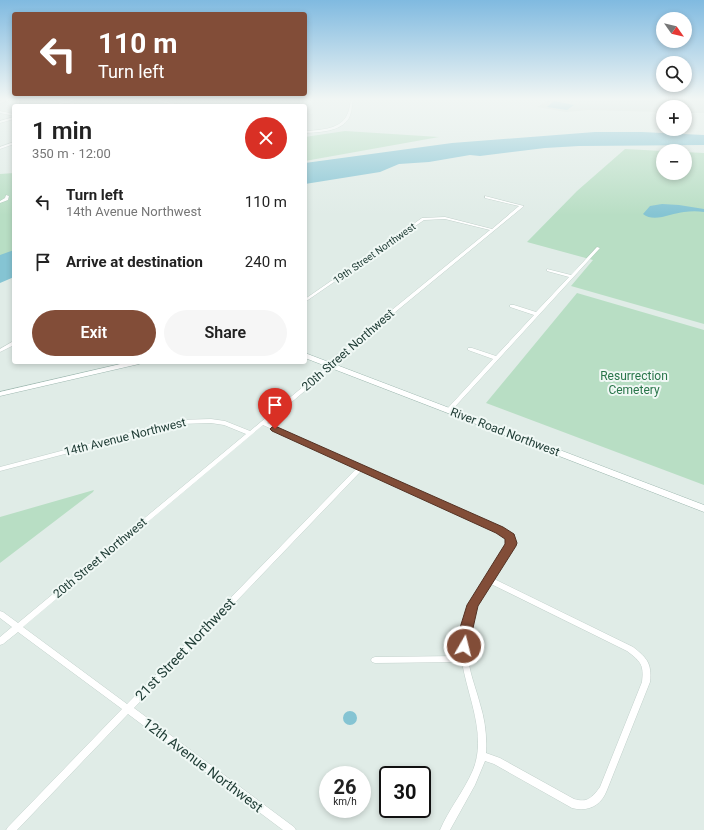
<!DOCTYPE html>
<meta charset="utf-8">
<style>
body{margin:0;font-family:Roboto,sans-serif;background:#f6f6f6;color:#222;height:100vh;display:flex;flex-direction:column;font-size:15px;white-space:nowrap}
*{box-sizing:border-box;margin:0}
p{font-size:13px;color:#767676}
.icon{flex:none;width:22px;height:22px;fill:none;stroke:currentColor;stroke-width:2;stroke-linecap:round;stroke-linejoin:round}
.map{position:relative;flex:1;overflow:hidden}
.panel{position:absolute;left:12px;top:104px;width:295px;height:260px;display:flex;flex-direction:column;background:#fff;border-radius:4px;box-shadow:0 2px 6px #0003}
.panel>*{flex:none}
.guide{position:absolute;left:12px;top:12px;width:295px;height:84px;border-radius:4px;box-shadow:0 2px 6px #0003;background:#824d38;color:#fff;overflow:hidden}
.needle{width:26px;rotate:124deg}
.buttons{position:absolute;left:656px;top:12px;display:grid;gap:8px}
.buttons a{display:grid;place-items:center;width:36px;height:36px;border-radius:50%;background:#fff;box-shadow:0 2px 6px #0003;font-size:20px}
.speed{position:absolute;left:319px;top:766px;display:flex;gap:8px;font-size:20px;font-weight:700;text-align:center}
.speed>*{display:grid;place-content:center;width:52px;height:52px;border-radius:50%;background:#fff;box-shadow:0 2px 6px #0003;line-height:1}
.speed small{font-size:10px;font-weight:400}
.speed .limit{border:2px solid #111;border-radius:6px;background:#fff;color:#111}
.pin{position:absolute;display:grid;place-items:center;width:34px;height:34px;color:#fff;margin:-41px -17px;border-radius:50% 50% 50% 0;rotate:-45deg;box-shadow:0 0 4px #0007}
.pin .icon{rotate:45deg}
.me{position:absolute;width:44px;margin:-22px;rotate:8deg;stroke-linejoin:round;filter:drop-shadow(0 0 3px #0008)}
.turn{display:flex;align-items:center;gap:14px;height:84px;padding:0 20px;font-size:18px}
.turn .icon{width:52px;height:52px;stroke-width:2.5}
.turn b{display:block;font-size:28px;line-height:34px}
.round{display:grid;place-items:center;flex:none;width:42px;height:42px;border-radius:21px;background:#f6f6f6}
.overview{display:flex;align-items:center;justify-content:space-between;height:68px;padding:0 20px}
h1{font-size:24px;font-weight:600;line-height:30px}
.primary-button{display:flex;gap:8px;margin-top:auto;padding:8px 20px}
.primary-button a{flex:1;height:46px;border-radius:24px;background:#824d38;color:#fff;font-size:16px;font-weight:600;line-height:46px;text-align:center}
.primary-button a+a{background:#f6f6f6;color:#222}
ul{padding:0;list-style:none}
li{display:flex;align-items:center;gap:12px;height:60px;padding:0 20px}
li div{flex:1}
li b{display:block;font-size:15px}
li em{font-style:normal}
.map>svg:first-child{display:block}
.built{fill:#cedbd6}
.green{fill:#b8dec4}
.water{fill:#85c4d3}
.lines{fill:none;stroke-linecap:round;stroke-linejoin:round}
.street-casing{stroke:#a3b4ae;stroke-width:0.5}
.secondary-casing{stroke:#9eb8b0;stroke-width:1}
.street{fill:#fff;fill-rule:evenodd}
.secondary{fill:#fff;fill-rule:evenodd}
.route{fill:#824d38;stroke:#543224}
.labels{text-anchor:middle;stroke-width:4;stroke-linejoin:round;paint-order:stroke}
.far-street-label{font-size:10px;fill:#203d36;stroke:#f0f8f5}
.street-label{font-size:12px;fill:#203d36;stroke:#f0f8f5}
.park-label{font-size:12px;fill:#29754a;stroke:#f0f8f5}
.near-street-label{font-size:14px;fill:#203d36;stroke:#f0f8f5}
</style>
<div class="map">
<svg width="704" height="830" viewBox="0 0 704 830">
<rect width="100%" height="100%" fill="#e0ece7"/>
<path class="built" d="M550 99H704V113H685V107H663V112L588 110 566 112 537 107Z"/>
<path class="green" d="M345 131 439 137 305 161V137Z
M625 149 663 151V173H685V152L704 153V324L571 286 593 260 527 242 577 191Z
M14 173V251L0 256V174Z
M577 293 704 330V485L486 403Z
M94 490 93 492 0 563V517Z"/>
<path class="water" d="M554 101 574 105 567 110 547 107Z
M595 132H642L704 135V145L579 146 545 148 480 156 470 155 429 162 399 164 380 172 305 184V163L452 143Z
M662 204 679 205 704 209V212C698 211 691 211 684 212 672 213 654 223 643 214L650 206Z
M14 250V277L0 283V255Z
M343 718a7 7 0 1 1 14 0a7 7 0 1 1-14 0Z"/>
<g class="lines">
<defs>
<path id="street" d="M11 99H14L0 103V101Z
M52 99 66 101 78 99 69 102 82 106C77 106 71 103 65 103 61 104 57 106 52 106L63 102Z
M151 99H155L185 106H180L152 100Z
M351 99H353C352 105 352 112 349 118 341 132 319 132 305 133V131C318 130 338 130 346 117 349 112 350 105 351 99Z
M0 111 14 114V116L0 113Z
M14 117V119L0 123V121Z
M14 142V144L0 149V147Z
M6 195 9 196 8 200 0 203V201L5 198Z
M485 196 524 206 337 360 327 372 267 423 502 528 512 535 514 543 512 548 492 578 633 647C647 658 652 663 650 682L607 790C601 806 588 812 572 808L494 764 485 761 475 785 450 830H440C449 809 464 791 473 770 487 735 468 698 462 662L375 663 372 662 371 660 372 658 375 657 460 656C460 650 460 645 461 640 463 604 488 573 507 545L508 543 507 538 498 532 362 470 134 708 294 827 296 830H283L128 714 17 830H6L8 827 122 709 18 632 3 644 0 645V637L12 627 0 618V611L3 612 18 623 246 434 224 425 211 423 179 424 0 471V467L179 420 211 419 225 421 250 431 323 370 333 358 490 230 445 219 424 220 305 302V299L422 218 445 217 492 229 519 206 485 198ZM263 425 357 468 127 704 23 627ZM489 583 627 651C641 662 644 664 642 682L600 787C592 798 587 803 574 799L500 758 486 753C487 736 485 720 480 704 476 688 469 672 468 656 466 629 476 606 489 583Z
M597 247 600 248 451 411H447L446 410 447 409 493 359 468 350V348H472L496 356 534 315 510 307V305H514L536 312 569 277 547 271V269L571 275Z
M12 342H14V345L0 352V349Z"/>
<path id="secondary" d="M305 353 704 505V512L305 358Z
M129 362H143L139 364 0 396V392Z"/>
</defs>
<use href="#street" class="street-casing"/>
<use href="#secondary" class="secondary-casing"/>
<use href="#street" class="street"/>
<use href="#secondary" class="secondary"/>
</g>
<linearGradient id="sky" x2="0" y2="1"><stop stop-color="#80bae0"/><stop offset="0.46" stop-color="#f1f6f4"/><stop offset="1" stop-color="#f1f6f4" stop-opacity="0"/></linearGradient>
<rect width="704" height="215" fill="url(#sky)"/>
<path class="route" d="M275 426 503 527 514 534 517 543 516 546 478 606 468 650 464 651 459 650 457 646 459 631 467 605 505 544V539L496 533 272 431 270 429 272 427Z"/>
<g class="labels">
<g class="far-street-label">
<text transform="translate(374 253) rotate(-35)" y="4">19th Street Northwest</text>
</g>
<g class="street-label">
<text transform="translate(348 350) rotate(-41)" y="4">20th Street Northwest</text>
<text transform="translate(505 432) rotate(21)" y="4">River Road Northwest</text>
<text transform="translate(125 437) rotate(-14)" y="4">14th Avenue Northwest</text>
<text transform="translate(100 558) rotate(-40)" y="4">20th Street Northwest</text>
</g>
<g class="park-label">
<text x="634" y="380">Resurrection<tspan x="634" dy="14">Cemetery</tspan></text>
</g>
<g class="near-street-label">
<text transform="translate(185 649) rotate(-46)" y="5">21st Street Northwest</text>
<text transform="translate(203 765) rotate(37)" y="5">12th Avenue Northwest</text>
</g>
</g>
</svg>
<div class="buttons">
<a><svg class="needle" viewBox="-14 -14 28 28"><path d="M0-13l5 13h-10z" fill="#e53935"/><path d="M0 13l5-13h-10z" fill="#767676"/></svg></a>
<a><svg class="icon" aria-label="search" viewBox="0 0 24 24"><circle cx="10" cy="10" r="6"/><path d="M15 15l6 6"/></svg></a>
<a>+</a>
<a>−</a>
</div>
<div class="speed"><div>26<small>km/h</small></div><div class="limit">30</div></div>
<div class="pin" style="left:275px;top:429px;background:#d93025"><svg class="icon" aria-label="arrive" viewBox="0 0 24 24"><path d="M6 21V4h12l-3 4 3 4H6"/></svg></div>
<svg class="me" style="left:464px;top:646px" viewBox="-20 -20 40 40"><circle r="17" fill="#824d38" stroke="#fff" stroke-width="3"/><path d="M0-11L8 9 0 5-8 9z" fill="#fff"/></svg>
<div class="guide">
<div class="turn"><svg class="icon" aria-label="left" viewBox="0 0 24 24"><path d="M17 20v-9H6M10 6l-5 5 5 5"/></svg><div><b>110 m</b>Turn left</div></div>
</div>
<section class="panel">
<div class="overview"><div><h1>1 min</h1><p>350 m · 12:00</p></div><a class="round" style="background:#d93025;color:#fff"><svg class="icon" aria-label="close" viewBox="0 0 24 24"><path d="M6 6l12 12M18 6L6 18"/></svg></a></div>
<ul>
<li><svg class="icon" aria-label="left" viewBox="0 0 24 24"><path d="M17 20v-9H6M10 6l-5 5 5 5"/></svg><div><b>Turn left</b><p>14th Avenue Northwest</p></div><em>110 m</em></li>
<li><svg class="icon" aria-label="arrive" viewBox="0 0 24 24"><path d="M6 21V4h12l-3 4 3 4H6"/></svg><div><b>Arrive at destination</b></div><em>240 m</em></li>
</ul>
<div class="primary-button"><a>Exit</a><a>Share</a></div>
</section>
</div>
